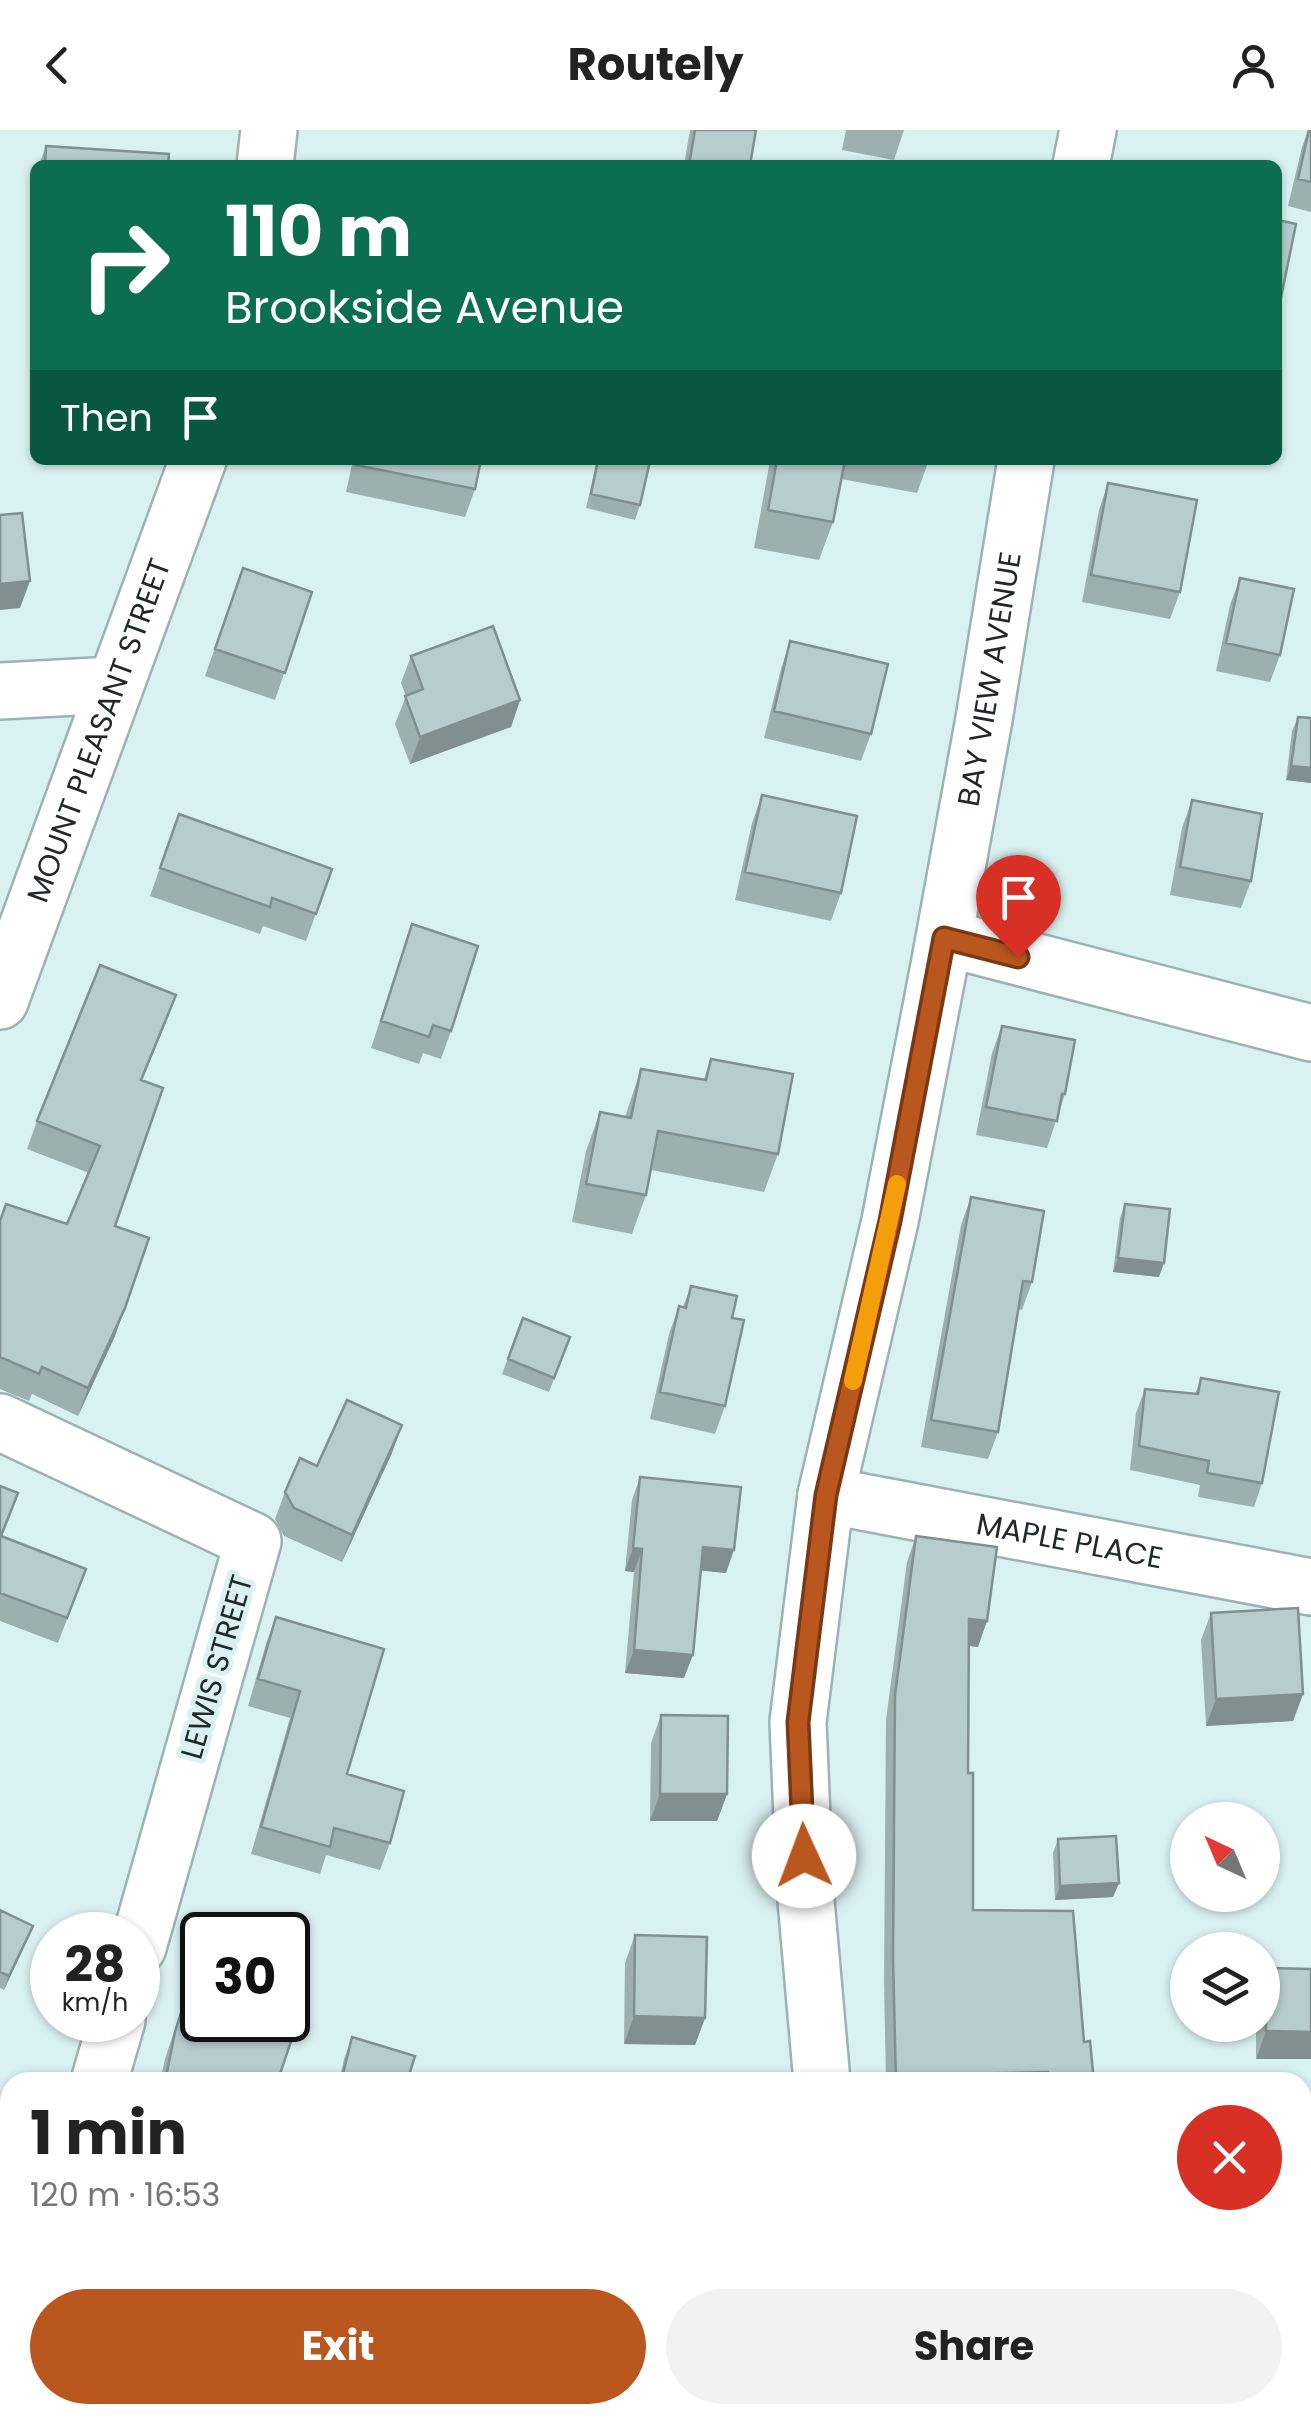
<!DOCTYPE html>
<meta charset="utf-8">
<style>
body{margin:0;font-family:Poppins,sans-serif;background:#f2f2f2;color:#222;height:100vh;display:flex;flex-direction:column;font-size:38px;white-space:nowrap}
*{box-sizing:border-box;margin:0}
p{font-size:32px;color:#767676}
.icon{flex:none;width:55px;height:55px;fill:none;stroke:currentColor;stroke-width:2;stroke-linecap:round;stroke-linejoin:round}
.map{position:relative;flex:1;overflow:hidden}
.drawer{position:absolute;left:0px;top:1942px;width:1312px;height:352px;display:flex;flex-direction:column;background:#fff;border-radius:30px 30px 0 0;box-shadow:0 2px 8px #0004}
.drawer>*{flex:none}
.banner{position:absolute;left:30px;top:30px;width:1252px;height:305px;border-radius:15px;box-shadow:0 2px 8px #0004;background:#0b6e4f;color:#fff;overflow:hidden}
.needle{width:65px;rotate:316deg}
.controls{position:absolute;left:1170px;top:1672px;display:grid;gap:20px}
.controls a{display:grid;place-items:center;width:110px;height:110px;border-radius:50%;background:#fff;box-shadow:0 2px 8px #0004;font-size:50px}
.speed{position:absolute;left:30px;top:1782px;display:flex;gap:20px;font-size:50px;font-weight:700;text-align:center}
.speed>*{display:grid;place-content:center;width:130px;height:130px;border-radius:50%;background:#fff;box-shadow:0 2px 8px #0004;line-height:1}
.speed small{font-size:25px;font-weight:400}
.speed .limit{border:5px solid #111;border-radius:15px;background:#fff;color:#111}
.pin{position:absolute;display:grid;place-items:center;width:85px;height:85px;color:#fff;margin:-102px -42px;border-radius:50% 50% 50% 0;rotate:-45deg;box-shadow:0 0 10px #0007}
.pin .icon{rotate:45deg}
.me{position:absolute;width:110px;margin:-55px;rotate:358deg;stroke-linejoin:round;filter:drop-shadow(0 0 8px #0008)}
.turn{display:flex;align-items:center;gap:35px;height:210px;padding:0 30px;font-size:45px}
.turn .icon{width:130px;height:130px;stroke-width:2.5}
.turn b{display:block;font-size:70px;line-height:85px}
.then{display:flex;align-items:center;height:95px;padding:0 30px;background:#0003;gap:20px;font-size:38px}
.round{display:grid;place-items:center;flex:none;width:105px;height:105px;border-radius:52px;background:#f2f2f2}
.headline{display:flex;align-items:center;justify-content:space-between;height:170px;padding:0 30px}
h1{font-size:60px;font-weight:700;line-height:75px}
.button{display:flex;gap:20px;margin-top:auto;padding:20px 30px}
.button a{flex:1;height:115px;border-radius:60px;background:#ba571e;color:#fff;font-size:40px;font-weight:700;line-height:115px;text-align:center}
.button a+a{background:#f2f2f2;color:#222}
header{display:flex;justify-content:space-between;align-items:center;height:130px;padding:0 30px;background:#fff;font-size:45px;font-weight:700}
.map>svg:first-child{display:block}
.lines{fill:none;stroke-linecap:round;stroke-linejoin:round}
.minor-casing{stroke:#9db3b3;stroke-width:60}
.minor{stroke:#fff;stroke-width:55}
.wall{fill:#9db0b0}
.shaded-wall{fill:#809090}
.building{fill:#b7cdcd;stroke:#809090;stroke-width:2.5}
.route-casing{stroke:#793914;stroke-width:25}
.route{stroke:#ba571e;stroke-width:18}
.slow{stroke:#f59e0b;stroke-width:18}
.labels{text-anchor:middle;stroke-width:10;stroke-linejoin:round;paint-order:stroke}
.street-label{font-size:30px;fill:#202828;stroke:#daf1f1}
</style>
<header><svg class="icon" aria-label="back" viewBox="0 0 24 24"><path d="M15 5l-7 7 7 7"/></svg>Routely<svg class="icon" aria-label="person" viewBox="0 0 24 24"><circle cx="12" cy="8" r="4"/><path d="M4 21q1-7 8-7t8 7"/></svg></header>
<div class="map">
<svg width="1311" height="2294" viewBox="0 0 1311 2294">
<rect width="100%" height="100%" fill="#daf1f1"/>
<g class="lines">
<defs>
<g id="minor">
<path d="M265 35 269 0"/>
<path d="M1081 35 1088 0"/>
<path d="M0 561 114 555"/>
<path d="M945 808 1311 903"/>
<path id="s1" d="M0 871 198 330"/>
<path d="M0 1292 253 1411 138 1817"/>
<path id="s2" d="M826 1365 1311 1457"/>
<path d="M99 1952 117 1890"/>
<path id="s3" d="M822 1952 805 1759 798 1592 826 1365 890 1091 939 836 984 589 1026 330"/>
<path d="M0 2222 10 2207"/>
</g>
</defs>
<use href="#minor" class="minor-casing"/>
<use href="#minor" class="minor"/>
</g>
<path class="wall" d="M690 0H756L750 35H684Z
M846 0H904L894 30 842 20Z
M1308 0H1311V82L1288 76 1302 17Z
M46 16 168 35H39Z
M35 58V101H33Z
M353 330H481L475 359 465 387 346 362Z
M597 330H645L640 375 635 390 586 378Z
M761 330H929L917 363 841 349 833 392 819 430 754 418 770 331Z
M1108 353 1180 462 1170 489 1082 472 1099 380Z
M243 438 312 462 275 570 205 546Z
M1240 448 1280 525 1270 552 1216 541 1230 475Z
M790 511 871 604 861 631 764 608 781 539Z
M411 526 520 570 511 597 410 634 395 594 406 566 401 553Z
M1298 587 1311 588V653L1286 650 1292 601Z
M762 665 841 763 831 791 735 770 752 693Z
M1192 670 1251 751 1241 778 1170 765 1182 698Z
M179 684 332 739 306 811 263 796 260 804 150 766Z
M412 794 451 901 441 929 423 923 419 934 371 918Z
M176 865 142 950 115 1096V1206L78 1286 32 1264 29 1271 0 1259V1089L67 1094 89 1043 27 1019 37 991Z
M1002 896 1065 964 1047 1018 976 1005 992 923Z
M711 929 778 1024 764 1062 651 1040 646 1065 632 1104 572 1092 586 1021 600 982 625 987 641 939 704 949Z
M971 1067 1032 1152 1022 1180 1018 1179 998 1302 988 1329 921 1317 961 1095Z
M1125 1074 1159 1147 1113 1142 1120 1088Z
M691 1156 732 1188 725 1276 715 1304 650 1289 669 1204 679 1176 683 1177Z
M523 1188 570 1207 549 1262 502 1244Z
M1201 1248 1262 1353 1254 1377 1198 1367 1200 1355 1130 1340 1136 1283 1145 1259 1195 1264Z
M392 1323 342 1432 284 1406 275 1389 285 1362 317 1336Z
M640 1347 726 1443 701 1440 684 1548 625 1543 634 1442 625 1441 632 1370Z
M0 1356 1 1406 86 1439 58 1513 0 1491Z
M916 1406 978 1517 968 1516V1643L973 1780 1084 1912 1094 1952H886L884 1852 886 1590 907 1432Z
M1211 1483 1303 1564 1293 1591 1206 1596 1201 1510Z
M276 1487 347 1644 390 1713 380 1740 326 1725 320 1744 251 1724 290 1588 248 1576 266 1514Z
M661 1585 727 1664 717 1691H650L651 1613Z
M1058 1709 1119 1753 1113 1767 1055 1770 1053 1723Z
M0 1780 33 1796 4 1860 0 1858Z
M635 1805 705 1888 695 1915 624 1914 625 1833Z
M200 1822 300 1885 277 1952H160L165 1929Z
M1266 1838 1311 1839 1256 1929V1895H1262V1847Z
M352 1907 410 1942 456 1952H339L344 1929Z
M816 2285H914L908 2294H830Z"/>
<path class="shaded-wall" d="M30 451 20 478 0 480V454Z
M520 570 511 597 410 634 420 607Z
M1291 636 1311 638V653L1286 650Z
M176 865 166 892 131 977 141 950Z
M1118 1128 1164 1133 1159 1147 1113 1142Z
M125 1178 115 1206 78 1286 88 1258Z
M402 1295 392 1323 342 1432 352 1405Z
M703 1417 734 1420 726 1443 695 1440Z
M633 1418 642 1419 634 1442 625 1441Z
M969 1489 987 1491 978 1517 959 1514Z
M634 1520 693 1525 684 1548 625 1543Z
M1303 1564 1293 1591 1206 1596 1216 1569Z
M660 1664H727L717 1691H650Z
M1119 1753 1113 1767 1055 1770 1060 1756Z
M33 1796 27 1810 4 1860 9 1846Z
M634 1886 705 1888 695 1915 624 1914Z
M1266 1901 1311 1902V1929H1256Z
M1048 1942 1044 1952H951L954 1944Z
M905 2285H914L908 2294H900Z"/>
<path class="building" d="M695 0H756L750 35H689Z
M1309 0H1311V52L1298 49Z
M46 16 169 24 168 35H45Z
M1278 90 1296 94 1278 182Z
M357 330H481L475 359 356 335Z
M598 330 650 331 640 375 591 364Z
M777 330H845L833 392 768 380Z
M1108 353 1197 370 1180 462 1091 445Z
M22 383 30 451 0 454V385Z
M243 438 312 462 285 543 215 519Z
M1240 448 1294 459 1280 525 1226 513Z
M493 496 520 570 420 607 405 566 423 559 411 526Z
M790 511 888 534 871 604 774 581Z
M1298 587 1311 588V638L1291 636Z
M762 665 857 686 841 763 745 742Z
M1192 670 1262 684 1251 751 1180 737Z
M179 684 332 739 316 784 272 768 270 777 160 738Z
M412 794 478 816 451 901 433 895 429 907 381 891Z
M100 835 176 865 141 950 163 958 115 1096 149 1108 125 1178 88 1258 42 1237 39 1244 0 1227V1091L6 1074 67 1094 100 1016 37 991Z
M1002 896 1075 910 1065 964H1062L1057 991 986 977Z
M711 929 793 944 778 1024 658 1001 646 1065 586 1054 600 982 631 988 641 939 706 950Z
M971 1067 1044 1081 1032 1152 1023 1151 998 1302 931 1290Z
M1125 1074 1170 1079 1164 1133 1118 1128Z
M691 1156 737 1166 732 1188 744 1190 725 1276 660 1262 679 1176 686 1178Z
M523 1188 570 1207 554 1248 508 1229Z
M1201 1248 1279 1262 1262 1353 1207 1343 1209 1331 1139 1316 1145 1259 1198 1264Z
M347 1270 402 1295 352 1405 294 1378 285 1362 300 1328 317 1336Z
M640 1347 741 1357 734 1420 703 1417 693 1525 634 1520 642 1419 633 1418Z
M0 1356 18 1363 1 1406 86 1439 67 1488 0 1463Z
M916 1406 997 1417 987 1491 969 1489 968 1643H973V1780L1073 1781 1084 1912 1090 1911 1094 1952H1049L1048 1942 954 1944V1952H896L893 1827 895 1565Z
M1298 1478 1303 1564 1216 1569 1211 1483Z
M276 1487 384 1519 347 1644 404 1661 390 1713 334 1698 330 1717 261 1697 300 1561 258 1549Z
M661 1585 728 1586 727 1664H660Z
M1116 1706 1119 1753 1060 1756 1058 1709Z
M0 1780 33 1796 9 1846 0 1842Z
M635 1805 707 1807 705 1888 634 1886Z
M200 1822 202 1823V1890H288V1850L305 1855 296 1884 300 1885 279 1947 273 1945 271 1952H165L175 1902Z
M1266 1838 1311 1839V1902L1266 1901Z
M352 1907 415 1926 410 1942 456 1952H341Z
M888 2285H905L901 2293Z"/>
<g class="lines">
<defs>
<path id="route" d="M804 1726 798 1592 826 1365 890 1091 944 808 1018 827"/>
</defs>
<use href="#route" class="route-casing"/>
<use href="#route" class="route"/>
<path class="slow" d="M853 1251 897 1054"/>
</g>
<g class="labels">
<g class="street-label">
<text dy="10" stroke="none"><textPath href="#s3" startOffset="1422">BAY VIEW AVENUE</textPath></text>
<text dy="10" stroke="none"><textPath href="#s1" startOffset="288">MOUNT PLEASANT STREET</textPath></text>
<text dy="10" stroke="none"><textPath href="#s2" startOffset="248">MAPLE PLACE</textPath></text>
<text transform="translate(217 1537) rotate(-74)" y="10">LEWIS STREET</text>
</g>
</g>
</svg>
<div class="controls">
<a><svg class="needle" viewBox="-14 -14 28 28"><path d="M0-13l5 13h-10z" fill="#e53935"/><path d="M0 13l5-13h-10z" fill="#767676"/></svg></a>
<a><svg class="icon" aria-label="layers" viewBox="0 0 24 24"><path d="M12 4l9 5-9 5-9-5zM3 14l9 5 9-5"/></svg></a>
</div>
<div class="speed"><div>28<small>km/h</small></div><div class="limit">30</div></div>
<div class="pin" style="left:1018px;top:827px;background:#d93025"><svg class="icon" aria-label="arrive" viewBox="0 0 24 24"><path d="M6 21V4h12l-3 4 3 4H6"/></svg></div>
<svg class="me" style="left:804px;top:1726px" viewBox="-20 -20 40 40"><circle r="19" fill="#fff"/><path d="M0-13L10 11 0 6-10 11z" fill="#ba571e"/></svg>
<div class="banner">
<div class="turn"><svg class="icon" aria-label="right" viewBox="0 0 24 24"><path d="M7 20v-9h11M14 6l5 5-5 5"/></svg><div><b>110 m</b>Brookside Avenue</div></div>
<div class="then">Then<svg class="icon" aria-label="arrive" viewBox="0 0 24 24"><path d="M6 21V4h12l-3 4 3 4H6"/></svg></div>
</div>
<section class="drawer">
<div class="headline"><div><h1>1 min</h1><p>120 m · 16:53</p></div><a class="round" style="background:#d93025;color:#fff"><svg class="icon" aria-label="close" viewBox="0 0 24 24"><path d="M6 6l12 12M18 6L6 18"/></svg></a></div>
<div class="button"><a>Exit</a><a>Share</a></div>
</section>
</div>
